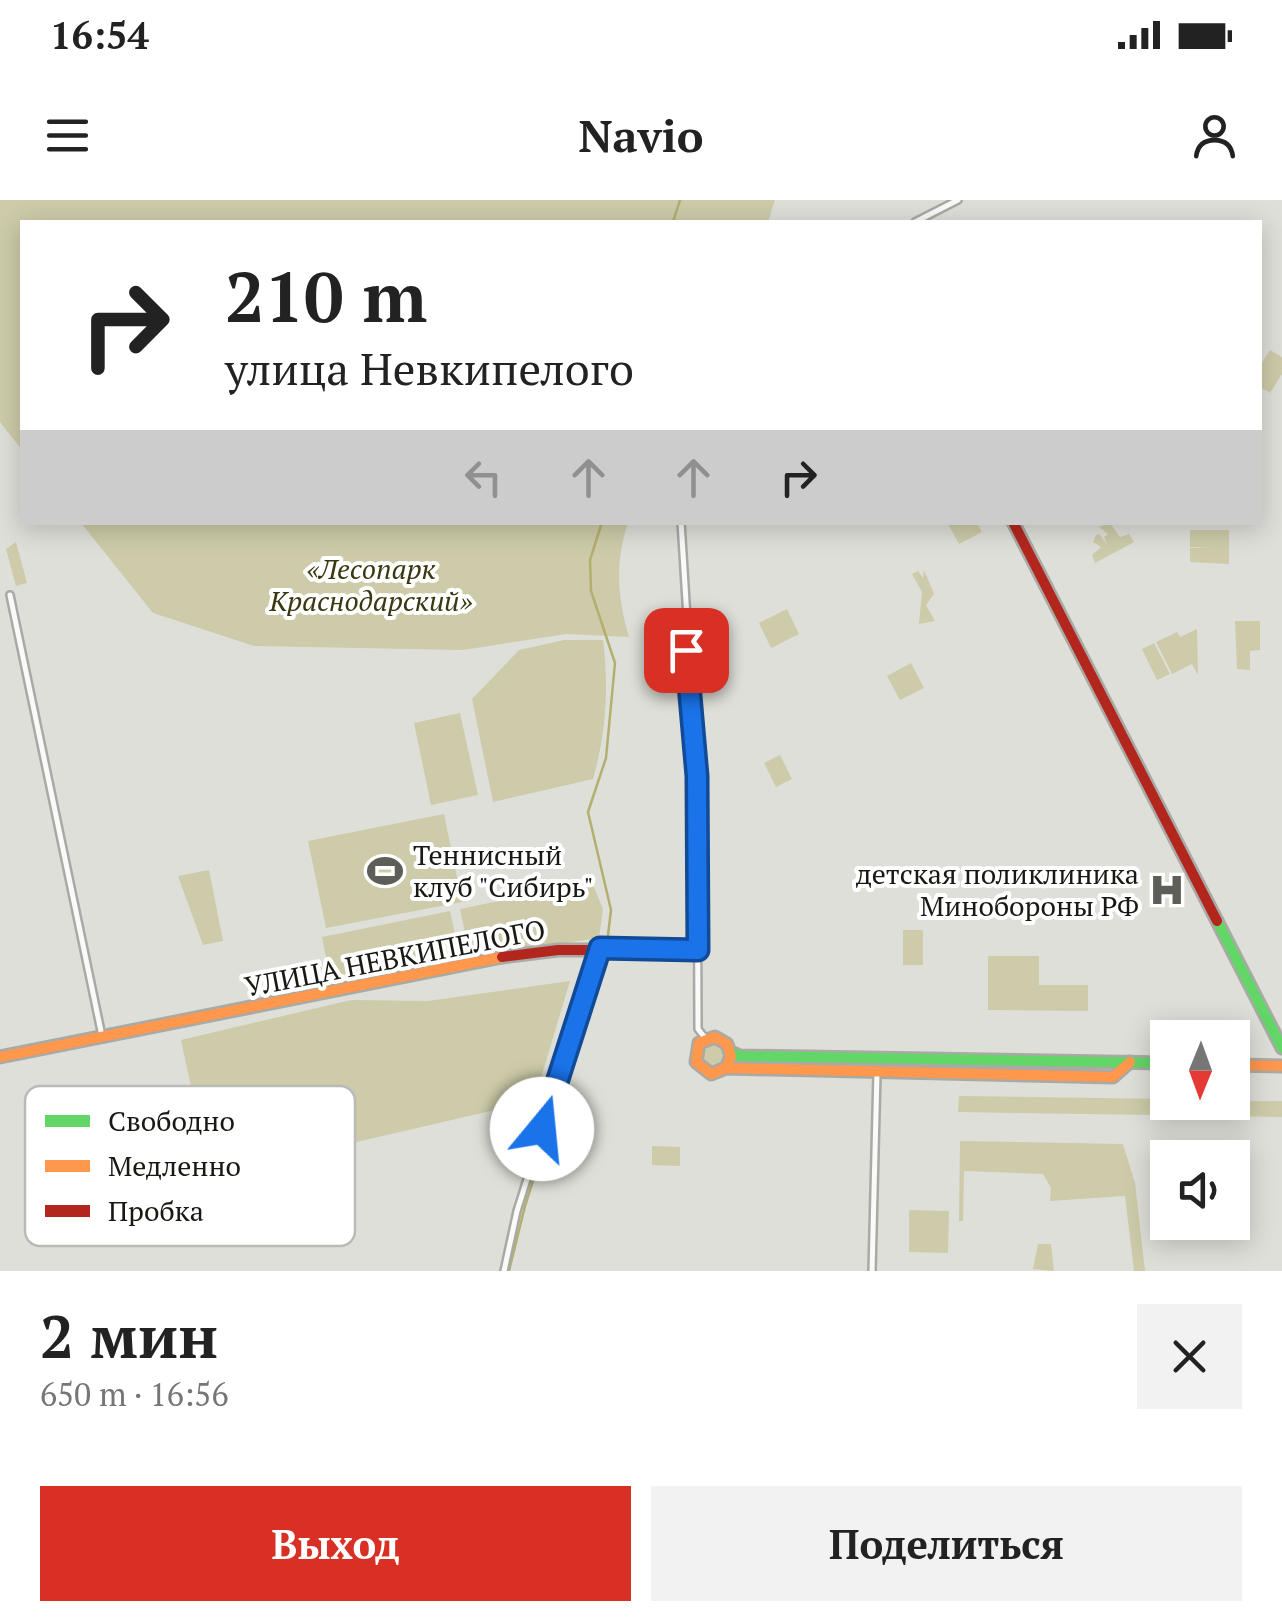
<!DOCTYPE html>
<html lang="ru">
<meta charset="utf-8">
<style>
body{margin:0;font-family:"PT Serif",serif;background:#f2f2f2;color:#222;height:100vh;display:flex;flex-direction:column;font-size:38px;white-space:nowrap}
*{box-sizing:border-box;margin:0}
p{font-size:32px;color:#767676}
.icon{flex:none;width:55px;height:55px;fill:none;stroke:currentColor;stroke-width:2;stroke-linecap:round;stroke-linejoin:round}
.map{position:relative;height:1071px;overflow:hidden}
.side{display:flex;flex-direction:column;background:#fff;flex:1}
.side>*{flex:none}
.top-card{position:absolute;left:20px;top:20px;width:1242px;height:305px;border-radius:0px;box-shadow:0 5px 25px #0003;background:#fff;color:#222;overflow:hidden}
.needle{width:65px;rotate:181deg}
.controls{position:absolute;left:1150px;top:820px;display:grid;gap:20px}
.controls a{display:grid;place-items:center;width:100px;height:100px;border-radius:0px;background:#fff;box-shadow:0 5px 25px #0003;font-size:50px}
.pin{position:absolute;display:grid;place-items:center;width:85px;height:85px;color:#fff;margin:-42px;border-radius:20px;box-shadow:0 5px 15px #0006}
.me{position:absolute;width:110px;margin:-55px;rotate:17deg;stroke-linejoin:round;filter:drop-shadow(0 0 8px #0008)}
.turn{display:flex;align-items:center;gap:35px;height:210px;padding:0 40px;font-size:45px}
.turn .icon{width:130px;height:130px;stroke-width:2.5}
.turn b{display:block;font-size:70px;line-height:85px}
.lanes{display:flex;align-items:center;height:95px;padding:0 40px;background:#0003;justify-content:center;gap:50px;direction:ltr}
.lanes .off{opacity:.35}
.round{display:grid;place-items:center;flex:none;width:105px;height:105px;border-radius:0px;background:#f2f2f2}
.overview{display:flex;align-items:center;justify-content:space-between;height:170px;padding:0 40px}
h1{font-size:60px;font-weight:800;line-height:75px}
.action{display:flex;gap:20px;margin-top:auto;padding:20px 40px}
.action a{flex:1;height:115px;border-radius:0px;background:#d93025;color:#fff;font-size:40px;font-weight:800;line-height:115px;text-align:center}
.action a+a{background:#f2f2f2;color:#222}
.status{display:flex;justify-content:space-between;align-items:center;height:70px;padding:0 50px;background:#fff;direction:ltr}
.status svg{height:28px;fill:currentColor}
header{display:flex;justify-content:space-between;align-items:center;height:130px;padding:0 40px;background:#fff;font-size:45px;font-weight:800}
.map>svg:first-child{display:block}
.green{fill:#cdcba9}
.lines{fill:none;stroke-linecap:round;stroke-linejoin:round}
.stream{stroke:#b4af6f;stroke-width:2.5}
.street-casing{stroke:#a9a9a5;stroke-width:10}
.fast-casing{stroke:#a9a9a5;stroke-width:15}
.slow-casing{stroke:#a9a9a5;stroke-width:15}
.jam-casing{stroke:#a9a9a5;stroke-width:15}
.street{stroke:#fafaf9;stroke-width:5}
.fast{stroke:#63d668;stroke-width:10}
.slow{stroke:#ff974d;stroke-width:10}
.jam{stroke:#b3261e;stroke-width:10}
.route-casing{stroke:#114b97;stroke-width:25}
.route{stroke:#1a73e8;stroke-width:18}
.labels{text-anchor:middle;stroke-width:8;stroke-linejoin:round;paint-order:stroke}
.park-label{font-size:28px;font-style:italic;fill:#3a3711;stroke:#fff}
.poi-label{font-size:28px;fill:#191914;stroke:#fff;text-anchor:start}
.street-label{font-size:28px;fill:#191914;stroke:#fff}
.key{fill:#fff;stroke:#babab8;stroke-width:2.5}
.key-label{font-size:28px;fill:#191914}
</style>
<div class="status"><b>16:54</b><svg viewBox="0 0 49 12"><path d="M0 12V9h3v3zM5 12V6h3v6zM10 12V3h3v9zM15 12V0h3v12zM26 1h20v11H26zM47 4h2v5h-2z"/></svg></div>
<header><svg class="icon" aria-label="menu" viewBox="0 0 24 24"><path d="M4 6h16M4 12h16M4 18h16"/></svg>Navio<svg class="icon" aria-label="person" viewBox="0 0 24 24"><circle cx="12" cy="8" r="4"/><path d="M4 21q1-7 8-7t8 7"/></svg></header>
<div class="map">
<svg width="1282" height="1071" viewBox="0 0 1282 1071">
<rect width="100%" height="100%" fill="#dfdfd9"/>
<path class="green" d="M0 0H775L768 22H22V250L0 222Z
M1270 150 1282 157V174L1270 193 1260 187V166Z
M81 323H628C615 362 617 397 629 437L566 434 463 450 254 446 153 413Z
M977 323 982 332 959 344 948 324Z
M1110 323 1120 337 1129 334 1134 342 1095 363 1092 355 1101 347 1093 342 1096 335 1099 334 1107 344 1104 337 1108 334 1099 327Z
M1190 330H1229V364L1190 362V348L1212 347H1190Z
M16 342 27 383 16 386 6 349Z
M924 370 934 394 926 405 935 421 919 424 922 392 912 374 918 371 923 378Z
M787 409 799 434 771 448 759 423Z
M1235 421H1260V450L1250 451V470L1237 469Z
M1197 429 1198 475 1192 464 1172 474 1156 442 1177 432 1180 437Z
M564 440H603C609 487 606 534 593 579L493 602 472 499 519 450Z
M1154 443 1170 474 1157 480 1142 449Z
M911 463 924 488 900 500 887 476Z
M460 513 478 595 431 605 414 523Z
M780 555 792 579 776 587 764 563Z
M444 614 462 702 326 728 308 641Z
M209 670 223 741 203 745 178 676Z
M592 682 603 709 599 738 470 757 460 709Z
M450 711 460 757 331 783 322 737Z
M903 730H923V765H903Z
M988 756H1039V785H1088V811L988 810Z
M570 781 534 901 210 976 181 840 351 800 428 801Z
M699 855a13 13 0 1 1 26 0a13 13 0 1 1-26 0Z
M742 859 868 861 869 868 742 867Z
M881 861 955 862V870L880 868Z
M959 862 1096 864 1097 866 1096 873 958 870Z
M959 896 1167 899 1168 902 1282 901V917L958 912Z
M960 941 1123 944 1135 983 1145 1071H1134L1125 996 1050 1001 1051 988 1043 974 964 971 963 1021H959Z
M652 946 680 947V966L652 965Z
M909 1010 949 1011 948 1053 909 1052Z
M1038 1044H1051L1054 1071 1033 1069Z"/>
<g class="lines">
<path class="stream" d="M673 22 680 0
M509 1071 525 1006 606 752 611 710 588 612 606 558 615 463 591 391 590 360 602 322"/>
<defs>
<path id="street" d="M915 22 958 0
M681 322 697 576 698 829 706 839
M10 395 102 836
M504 1071 517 1011 599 751
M872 1071 877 873"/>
<path id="fast" d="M1217 721 1282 848
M731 852 740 856 1168 863"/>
<path id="slow" d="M0 857 502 757
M1232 865 1282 866
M726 868 731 856 727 844 715 837 699 843 696 862 711 874 726 868 1113 877 1130 862"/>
<path id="jam" d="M1013 322 1217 721
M502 757 558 750H698"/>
</defs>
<use href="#street" class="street-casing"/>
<use href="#fast" class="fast-casing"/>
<use href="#slow" class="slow-casing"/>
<use href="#jam" class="jam-casing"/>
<use href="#street" class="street"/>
<use href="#fast" class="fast"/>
<use href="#slow" class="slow"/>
<use href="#jam" class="jam"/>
</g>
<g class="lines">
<defs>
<path id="route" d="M542 929 600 748 698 750 697 576 686 450"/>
</defs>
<use href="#route" class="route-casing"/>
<use href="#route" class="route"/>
</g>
<defs>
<symbol id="stadium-bare" viewBox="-9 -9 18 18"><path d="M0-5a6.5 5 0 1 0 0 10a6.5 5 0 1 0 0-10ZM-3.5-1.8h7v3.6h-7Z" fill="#5e5e59" stroke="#fff" stroke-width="2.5" paint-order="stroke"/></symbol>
<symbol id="hospital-bare" viewBox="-9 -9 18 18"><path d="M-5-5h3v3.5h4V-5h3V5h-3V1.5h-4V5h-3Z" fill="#5e5e59" stroke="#fff" stroke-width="2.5" paint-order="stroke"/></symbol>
</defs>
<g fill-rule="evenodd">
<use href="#stadium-bare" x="360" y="646" width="50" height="50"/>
<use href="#hospital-bare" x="1142" y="665" width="50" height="50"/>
</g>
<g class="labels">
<g class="park-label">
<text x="371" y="379">«Лесопарк<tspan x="371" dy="32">Краснодарский»</tspan></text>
</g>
<g class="poi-label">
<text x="413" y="665">Теннисный<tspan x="413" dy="32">клуб "Сибирь"</tspan></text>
<text x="1139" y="684" text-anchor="end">детская поликлиника<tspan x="1139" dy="32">Минобороны РФ</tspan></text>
</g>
<g class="street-label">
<text transform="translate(395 758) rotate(-11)" y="10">УЛИЦА НЕВКИПЕЛОГО</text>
</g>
</g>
<rect x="25" y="886" width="330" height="160" rx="15" class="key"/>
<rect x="45" y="915" width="45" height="12" fill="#63d668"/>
<rect x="45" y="960" width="45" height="12" fill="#ff974d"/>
<rect x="45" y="1005" width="45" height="12" fill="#b3261e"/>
<g class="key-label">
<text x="108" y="931">Свободно</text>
<text x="108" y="976">Медленно</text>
<text x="108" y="1021">Пробка</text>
</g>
</svg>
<div class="controls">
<a><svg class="needle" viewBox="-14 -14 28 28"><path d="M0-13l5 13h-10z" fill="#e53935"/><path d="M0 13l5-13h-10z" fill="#767676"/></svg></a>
<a><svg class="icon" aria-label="sound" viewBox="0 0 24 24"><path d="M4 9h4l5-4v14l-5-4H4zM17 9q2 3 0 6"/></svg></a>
</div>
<div class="pin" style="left:686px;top:450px;background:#d93025"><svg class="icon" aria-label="arrive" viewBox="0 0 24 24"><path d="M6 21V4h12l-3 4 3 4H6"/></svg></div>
<svg class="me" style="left:542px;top:929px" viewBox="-20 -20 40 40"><circle r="19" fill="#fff"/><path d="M0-13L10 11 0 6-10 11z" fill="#1a73e8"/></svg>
<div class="top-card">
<div class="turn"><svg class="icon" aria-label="right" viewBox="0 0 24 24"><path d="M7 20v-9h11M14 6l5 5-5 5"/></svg><div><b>210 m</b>улица Невкипелого</div></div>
<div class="lanes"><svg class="icon off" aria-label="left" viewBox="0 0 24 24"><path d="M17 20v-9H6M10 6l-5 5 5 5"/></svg><svg class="icon off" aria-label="ahead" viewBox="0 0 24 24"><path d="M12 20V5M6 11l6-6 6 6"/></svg><svg class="icon off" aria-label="ahead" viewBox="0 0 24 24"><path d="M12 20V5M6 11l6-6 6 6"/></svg><svg class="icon" aria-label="right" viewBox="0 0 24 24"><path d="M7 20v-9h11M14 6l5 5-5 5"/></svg></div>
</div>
</div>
<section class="side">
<div class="overview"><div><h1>2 мин</h1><p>650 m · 16:56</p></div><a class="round"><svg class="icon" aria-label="close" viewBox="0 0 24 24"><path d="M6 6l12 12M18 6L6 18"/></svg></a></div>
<div class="action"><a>Выход</a><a>Поделиться</a></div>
</section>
